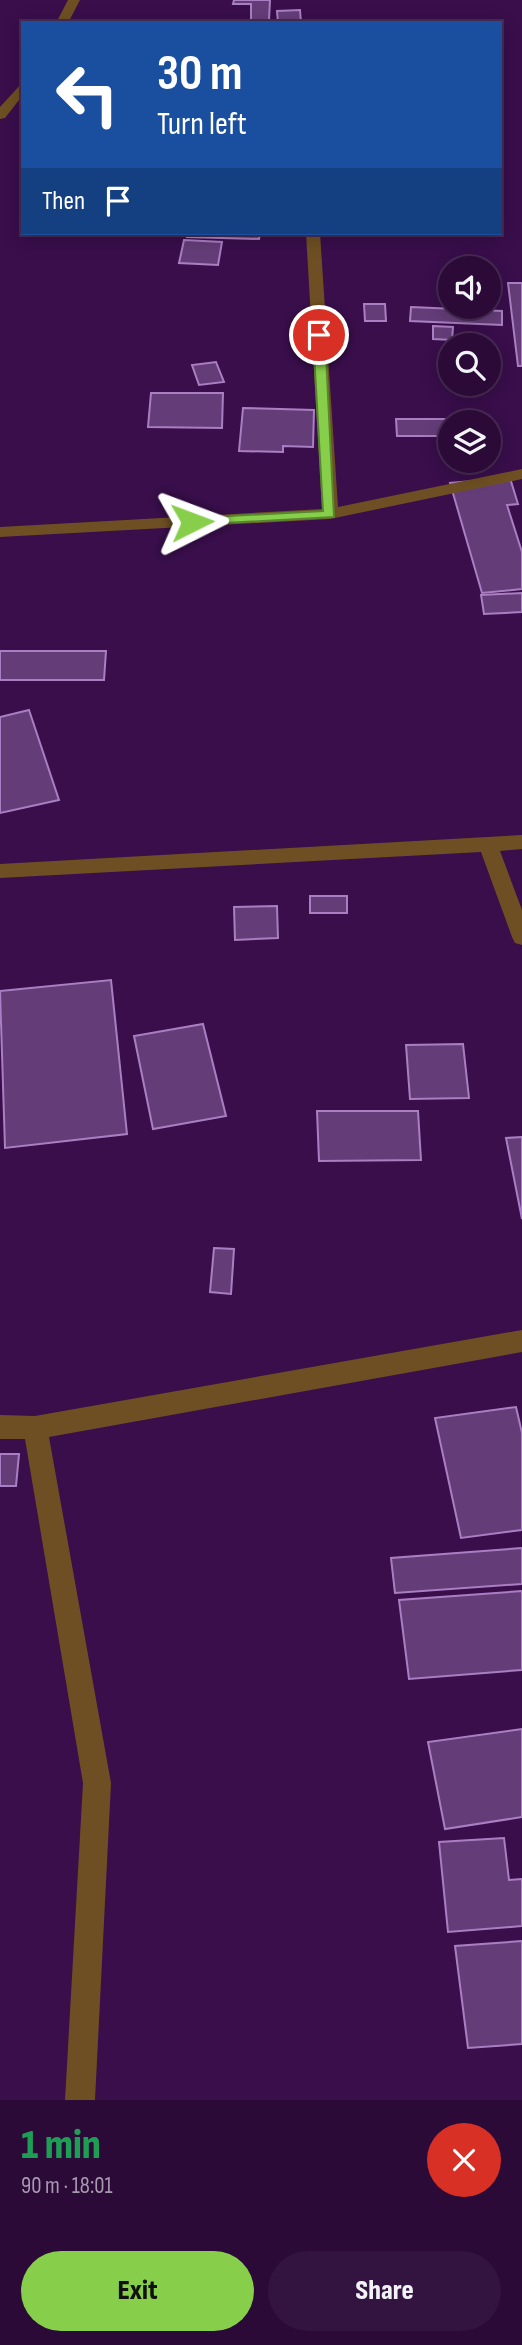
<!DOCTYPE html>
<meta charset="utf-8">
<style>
body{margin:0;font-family:"Sofia Sans Condensed",sans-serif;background:#331340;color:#f1f3f6;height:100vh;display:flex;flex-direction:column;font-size:26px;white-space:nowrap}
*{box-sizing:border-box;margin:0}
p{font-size:23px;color:#a69aae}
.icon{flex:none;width:38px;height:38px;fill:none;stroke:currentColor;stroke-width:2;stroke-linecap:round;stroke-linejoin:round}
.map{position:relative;height:2100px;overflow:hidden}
.sheet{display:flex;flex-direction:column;background:#2b0a38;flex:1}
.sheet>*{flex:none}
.top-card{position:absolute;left:21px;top:21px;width:481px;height:214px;border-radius:0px;box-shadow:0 4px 18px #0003,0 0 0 2px #472b53;background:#1a4fa0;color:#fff;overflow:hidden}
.buttons{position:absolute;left:438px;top:256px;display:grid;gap:14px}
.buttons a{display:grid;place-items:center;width:63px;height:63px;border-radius:50%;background:#2b0a38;box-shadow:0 4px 18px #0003,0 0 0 2px #472b53;font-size:35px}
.pin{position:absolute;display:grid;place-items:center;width:60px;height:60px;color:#fff;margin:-30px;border:4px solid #fff;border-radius:50%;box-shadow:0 2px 7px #0007}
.me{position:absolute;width:77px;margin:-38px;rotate:87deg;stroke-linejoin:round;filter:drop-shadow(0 0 5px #0008)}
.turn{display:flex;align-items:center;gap:24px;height:147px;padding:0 21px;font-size:32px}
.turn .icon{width:91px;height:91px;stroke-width:2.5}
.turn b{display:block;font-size:49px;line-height:60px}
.then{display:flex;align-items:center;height:66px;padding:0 21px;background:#0003;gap:14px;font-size:26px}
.round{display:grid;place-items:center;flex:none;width:74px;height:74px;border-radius:37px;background:#331340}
.head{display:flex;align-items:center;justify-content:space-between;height:119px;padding:0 21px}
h1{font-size:42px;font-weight:800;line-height:52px;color:#1e9e55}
.button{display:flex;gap:14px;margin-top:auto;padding:14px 21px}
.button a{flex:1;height:80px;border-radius:42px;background:#87cf4a;color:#111;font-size:28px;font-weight:800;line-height:80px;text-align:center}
.button a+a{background:#331340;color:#f1f3f6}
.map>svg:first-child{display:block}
.building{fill:#643d78;stroke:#aa7ec2;stroke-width:2}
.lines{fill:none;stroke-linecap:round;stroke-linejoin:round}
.minor{fill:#6e4f23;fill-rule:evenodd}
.route{fill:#87cf4a;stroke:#588730;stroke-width:2}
</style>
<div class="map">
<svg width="522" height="2100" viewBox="0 0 522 2100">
<rect width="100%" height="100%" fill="#390e4b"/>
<path class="building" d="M234 0H270L269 20H251V4H233Z
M300 10 301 23H278L277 11Z
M188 233H260L259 239 187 237Z
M184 240 222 242 218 265 179 263Z
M508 283H522V366H518Z
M364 304H385L386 321H365Z
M411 307 502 311V325L410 321Z
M433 326 453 327 452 340 433 339Z
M216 362 224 382 199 385 192 365Z
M151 393H223L222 428 148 427Z
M243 408 314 410 313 447 283 446V452L239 451Z
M396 419H466L467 422H450V436H397Z
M510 478 518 504 507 505 522 552V589L482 593 450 483Z
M522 593V612L484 614 481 595Z
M0 651H106L104 680H0Z
M29 710 59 800 0 813V717Z
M310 896H347V913H310Z
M277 906 278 938 235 940 234 907Z
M111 980 127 1134 5 1148 0 991Z
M203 1024 226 1116 153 1129 134 1036Z
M463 1044 469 1098 410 1099 406 1045Z
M317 1111H418L421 1160 319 1161Z
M522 1137V1219L506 1138Z
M214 1248 234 1249 231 1294 210 1292Z
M516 1407 522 1433V1530L461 1538 435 1418Z
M0 1454H19L16 1486H0Z
M522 1548V1584L395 1593 391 1558Z
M522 1591V1670L409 1679 399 1600Z
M522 1729V1817L445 1829 428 1742Z
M504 1838 509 1880 522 1879V1926L448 1932 439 1842Z
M522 1941V2044L468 2048 455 1946Z"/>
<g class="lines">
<path class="minor" d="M68 0H80L68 23H56Z
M23 82V95L5 118 0 119V107Z
M306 233H320L338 507 522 469V479L330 519 0 537V527L322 509Z
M522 835V849L500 851 522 910V945L515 943 512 937 481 852 0 878V864Z
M522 1330V1352L49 1437 111 1783 95 2100H65L83 1783 25 1439H0V1415L35 1416Z"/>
</g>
<path class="route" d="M319 332 325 335 334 517 188 525 186 522 192 518 323 511 313 335Z"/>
</svg>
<div class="buttons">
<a><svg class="icon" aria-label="sound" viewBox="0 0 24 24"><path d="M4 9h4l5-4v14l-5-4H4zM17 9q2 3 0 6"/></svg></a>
<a><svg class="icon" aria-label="search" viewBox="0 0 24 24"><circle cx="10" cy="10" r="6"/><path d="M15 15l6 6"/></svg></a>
<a><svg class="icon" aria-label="layers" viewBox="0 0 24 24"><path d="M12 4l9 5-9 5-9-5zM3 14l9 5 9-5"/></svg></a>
</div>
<div class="pin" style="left:319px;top:335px;background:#d93025"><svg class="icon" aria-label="arrive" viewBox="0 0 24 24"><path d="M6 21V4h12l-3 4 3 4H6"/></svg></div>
<svg class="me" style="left:192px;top:522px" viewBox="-20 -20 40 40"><path d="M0-17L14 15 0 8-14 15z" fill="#87cf4a" stroke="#fff" stroke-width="4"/></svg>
<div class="top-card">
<div class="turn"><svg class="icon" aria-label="left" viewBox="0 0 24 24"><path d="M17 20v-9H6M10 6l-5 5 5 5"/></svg><div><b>30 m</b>Turn left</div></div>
<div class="then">Then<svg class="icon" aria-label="arrive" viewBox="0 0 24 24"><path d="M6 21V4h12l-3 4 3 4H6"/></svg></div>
</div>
</div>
<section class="sheet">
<div class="head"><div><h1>1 min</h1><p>90 m · 18:01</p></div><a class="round" style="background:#d93025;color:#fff"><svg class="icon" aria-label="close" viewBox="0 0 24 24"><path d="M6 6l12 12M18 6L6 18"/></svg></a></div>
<div class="button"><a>Exit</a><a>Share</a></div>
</section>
